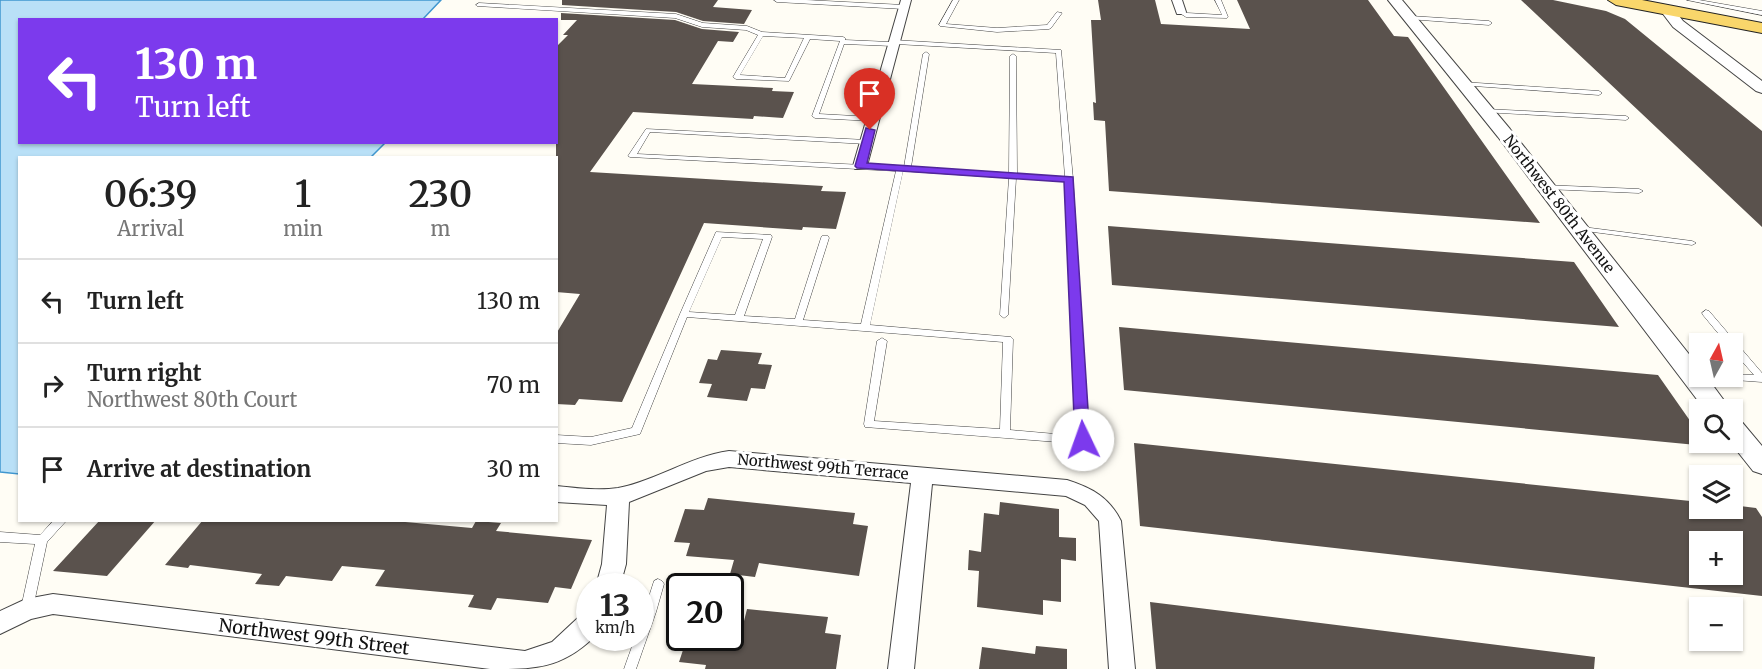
<!DOCTYPE html>
<meta charset="utf-8">
<style>
body{margin:0;font-family:Merriweather,serif;background:#f2f2f2;color:#222;height:100vh;display:flex;flex-direction:column;font-size:22px;white-space:nowrap}
*{box-sizing:border-box;margin:0}
p{font-size:20px;color:#767676}
.icon{flex:none;width:33px;height:33px;fill:none;stroke:currentColor;stroke-width:2;stroke-linecap:round;stroke-linejoin:round}
.map{position:relative;flex:1;overflow:hidden}
.sheet{position:absolute;left:18px;top:156px;width:540px;height:366px;display:flex;flex-direction:column;background:#fff;border-radius:0px;box-shadow:0 2px 4px #0004}
.sheet>*{flex:none}
.top-card{position:absolute;left:18px;top:18px;width:540px;height:126px;border-radius:0px;box-shadow:0 2px 4px #0004;background:#7c3aed;color:#fff;overflow:hidden}
.needle{width:39px;rotate:8deg}
.controls{position:absolute;left:1689px;top:333px;display:grid;gap:12px}
.controls a{display:grid;place-items:center;width:54px;height:54px;border-radius:0px;background:#fff;box-shadow:0 2px 4px #0004;font-size:30px}
.speed{position:absolute;left:576px;top:573px;display:flex;gap:12px;font-size:30px;font-weight:700;text-align:center}
.speed>*{display:grid;place-content:center;width:78px;height:78px;border-radius:50%;background:#fff;box-shadow:0 2px 4px #0004;line-height:1}
.speed small{font-size:15px;font-weight:400}
.speed .limit{border:3px solid #111;border-radius:9px;background:#fff;color:#111}
.pin{position:absolute;display:grid;place-items:center;width:51px;height:51px;color:#fff;margin:-62px -26px;border-radius:50% 50% 50% 0;rotate:-45deg;box-shadow:0 0 6px #0007}
.pin .icon{rotate:45deg}
.me{position:absolute;width:66px;margin:-33px;rotate:357deg;stroke-linejoin:round;filter:drop-shadow(0 0 4px #0008)}
.turn{display:flex;align-items:center;gap:21px;height:126px;padding:0 18px;font-size:27px}
.turn .icon{width:78px;height:78px;stroke-width:2.5}
.turn b{display:block;font-size:42px;line-height:51px}
.eta{display:flex;justify-content:space-evenly;align-items:center;height:102px;text-align:center}
.eta b{font-size:36px;font-weight:600;line-height:42px}
ul{padding:0;list-style:none}
li{display:flex;align-items:center;gap:18px;height:84px;padding:0 18px;border-top:2px solid #e0e0e0}
li div{flex:1}
li b{display:block;font-size:22px}
li em{font-style:normal}
.map>svg:first-child{display:block}
.water{fill:#b9e0f7;stroke:#3f96cf;stroke-width:1.5}
.building{fill:#5a524d;fill-rule:evenodd}
.lines{fill:none;stroke-linecap:round;stroke-linejoin:round}
.service-casing{stroke:#444;stroke-width:1}
.minor-casing{stroke:#444;stroke-width:2}
.tertiary-casing{stroke:#444;stroke-width:2}
.primary-casing{stroke:#222;stroke-width:2}
.service{fill:#fff;fill-rule:evenodd}
.minor{fill:#fff;fill-rule:evenodd}
.tertiary{fill:#fff;fill-rule:evenodd}
.primary{fill:#f9d66b;fill-rule:evenodd}
.route{fill:#7c3aed;stroke:#51269a;stroke-width:1.5}
.labels{text-anchor:middle;stroke-width:6;stroke-linejoin:round;paint-order:stroke}
.street-label{font-size:15px;fill:#111;stroke:#fff}
.near-street-label{font-size:18px;fill:#111;stroke:#fff}
</style>
<div class="map">
<svg width="1762" height="669" viewBox="0 0 1762 669">
<rect width="100%" height="100%" fill="#fffdf5"/>
<path class="water" d="M0 0H441L422 20H20V142L385 143 370 158H20L19 474 0 472Z"/>
<path class="building" d="M562 0H718L713 7 752 10 744 24 703 21 676 12 562 5Z
M1098 0H1155L1161 24 1250 29 1237 0H1368L1394 36 1408 37 1540 223 1109 191 1105 121 1094 120 1093 102 1096 103 1091 20H1101Z
M1521 0H1553L1606 11 1625 19 1762 131V227Z
M561 13 675 20 702 29 739 32 733 42 718 41 692 84 773 88 772 91 794 92 783 118 754 116 753 119 633 112 590 172 823 186 821 191 846 192 836 229 803 227 802 230 704 223 622 402 579 399 575 405 556 404V334L580 294 556 292V47L568 35H563L577 20H561Z
M1108 226 1574 262 1619 327 1112 285Z
M1119 327 1658 375 1700 435V442H1705L1707 446 1124 390Z
M721 350 762 353 758 364 772 365 765 389 751 388 747 401 707 397 712 384 699 383 708 359 717 360Z
M1134 443 1700 502V508H1732V505L1756 508 1762 517V596L1140 526ZM1700 542H1732V574H1700Z
M708 498 855 513 853 524 868 526 859 576 759 563 755 577 730 574 734 560 686 556 690 543 674 542 685 509 704 510Z
M1000 502 1059 509V537L1076 538V561L1061 559V602L1043 600V615L977 607 979 571 968 570 969 550 981 552 984 513 999 515Z
M100 520H156L107 576 53 571Z
M203 520H383L472 528 476 521 501 523 496 531 592 540 571 589 555 587 548 603 497 598 491 610 468 607 474 595 375 586 385 570 342 566 332 581 286 576 279 586 255 584 262 574 190 565 188 568 165 565Z
M1150 602 1595 657 1594 669H1156Z
M747 609 828 617 825 633 841 635 836 669H705L706 665 679 662 687 638H730V619L744 621Z
M1036 646 1067 649V669H979L982 647 1035 654Z"/>
<g class="lines">
<defs>
<path id="service" d="M774 0H806L904 5 907 7 904 9 777 2Z
M953 0H959L946 24 997 28 1047 25 1057 12 1062 13 1051 28 1049 29 997 32 940 26 939 25Z
M1215 0H1221L1228 17 1227 18 1186 17 1178 12 1181 10 1187 13 1222 15Z
M1687 0H1699L1762 11V15Z
M479 3 676 14 703 23 747 26 762 32 843 37 845 38V40L890 42 893 40 1061 50 1073 179 1088 440 1087 443 1083 444 865 427 864 424 877 341 882 338 887 341 874 421 1000 429 1003 342 687 317 640 434 591 445 556 443V435L591 437 632 428 680 314 716 232 771 235 772 237 744 316 795 319 821 238 822 236H828L829 238 803 320 861 324 896 171 630 157 628 156 646 129 867 140 870 142 867 144 650 132 637 154 904 167 923 54 926 52 929 54 911 167 1009 173 1010 56 1013 54 1016 56 1017 174 1065 177 1056 53 896 44 893 46 844 44 819 114 873 117 876 119 873 121 815 118 812 116 840 41 810 39 789 81 736 79 733 77 758 35 746 30 702 27 675 18 477 6 476 5ZM763 36 804 38 785 78 740 75ZM903 171 1009 178 1000 315 1004 318 1008 315 1016 178 1065 181 1078 436 1010 430 1013 339 1011 337 870 325ZM722 237 763 239 735 315 689 312Z
M1410 16 1489 21 1492 23 1489 25 1408 19V17Z
M1462 82 1599 91 1602 93 1599 95 1460 85V83Z
M1485 109 1626 116 1629 118 1626 120 1483 112V110Z
M1543 185 1639 189 1643 191 1639 193 1546 189 1542 187Z
M1575 226 1692 241 1696 243 1692 245 1578 230H1575L1574 228Z
M1706 310 1709 311 1762 373V382L1707 378 1706 376H1732V374L1754 375 1732 350V344H1727L1703 315 1702 313Z
M54 520H67L47 542 33 608 31 612 27 613 23 612 21 608 35 544 0 542V532L40 535Z
M658 579 662 581 664 584 656 612 636 669H624L635 638H640V622L642 616H640V606H646L654 581Z"/>
<path id="minor" d="M901 0H911L867 166 865 169H855L853 166Z
M1172 0H1182L1186 12 1185 14H1177Z
M729 451 1067 480C1092 488 1109 497 1121 521L1135 669H1109L1099 521 1085 505 1066 496 932 484 914 669H888L911 483 729 467 706 471 629 502 626 564 620 586H596L602 564 607 505 556 502V486C576 488 598 491 618 488 656 481 688 457 729 451Z
M53 594 525 651 552 642 581 615 590 613V638H593C560 669 535 669 490 669L53 614 31 619 0 634V611L26 599Z"/>
<path id="tertiary" d="M1388 0H1402L1510 129 1700 368V376H1706L1731 410H1705L1498 137Z
M1667 6 1672 7 1683 21 1762 81V93L1756 91 1673 27 1660 10Z
M1732 418 1741 421 1762 446V474L1753 471 1730 442H1732Z"/>
<path id="primary" d="M1608 0H1642L1762 23V33L1616 5Z"/>
</defs>
<use href="#service" class="service-casing"/>
<use href="#minor" class="minor-casing"/>
<use href="#tertiary" class="tertiary-casing"/>
<use href="#primary" class="primary-casing"/>
<use href="#service" class="service"/>
<use href="#minor" class="minor"/>
<use href="#tertiary" class="tertiary"/>
<use href="#primary" class="primary"/>
</g>
<path class="route" d="M866 128 875 130 867 163 1073 177 1090 440 1088 444H1077L1075 440 1064 182 857 168 855 166Z"/>
<g class="labels">
<g class="street-label">
<text transform="translate(1559 204) rotate(52)" y="5">Northwest 80th Avenue</text>
<text transform="translate(823 467) rotate(5)" y="5">Northwest 99th Terrace</text>
</g>
<g class="near-street-label">
<text transform="translate(314 637) rotate(7)" y="6">Northwest 99th Street</text>
</g>
</g>
</svg>
<div class="controls">
<a><svg class="needle" viewBox="-14 -14 28 28"><path d="M0-13l5 13h-10z" fill="#e53935"/><path d="M0 13l5-13h-10z" fill="#767676"/></svg></a>
<a><svg class="icon" aria-label="search" viewBox="0 0 24 24"><circle cx="10" cy="10" r="6"/><path d="M15 15l6 6"/></svg></a>
<a><svg class="icon" aria-label="layers" viewBox="0 0 24 24"><path d="M12 4l9 5-9 5-9-5zM3 14l9 5 9-5"/></svg></a>
<a>+</a>
<a>−</a>
</div>
<div class="speed"><div>13<small>km/h</small></div><div class="limit">20</div></div>
<div class="pin" style="left:870px;top:130px;background:#d93025"><svg class="icon" aria-label="arrive" viewBox="0 0 24 24"><path d="M6 21V4h12l-3 4 3 4H6"/></svg></div>
<svg class="me" style="left:1083px;top:440px" viewBox="-20 -20 40 40"><circle r="19" fill="#fff"/><path d="M0-13L10 11 0 6-10 11z" fill="#7c3aed"/></svg>
<div class="top-card">
<div class="turn"><svg class="icon" aria-label="left" viewBox="0 0 24 24"><path d="M17 20v-9H6M10 6l-5 5 5 5"/></svg><div><b>130 m</b>Turn left</div></div>
</div>
<section class="sheet">
<div class="eta">
<div><b>06:39</b><p>Arrival</p></div>
<div><b>1</b><p>min</p></div>
<div><b>230</b><p>m</p></div>
</div>
<ul>
<li><svg class="icon" aria-label="left" viewBox="0 0 24 24"><path d="M17 20v-9H6M10 6l-5 5 5 5"/></svg><div><b>Turn left</b></div><em>130 m</em></li>
<li><svg class="icon" aria-label="right" viewBox="0 0 24 24"><path d="M7 20v-9h11M14 6l5 5-5 5"/></svg><div><b>Turn right</b><p>Northwest 80th Court</p></div><em>70 m</em></li>
<li><svg class="icon" aria-label="arrive" viewBox="0 0 24 24"><path d="M6 21V4h12l-3 4 3 4H6"/></svg><div><b>Arrive at destination</b></div><em>30 m</em></li>
</ul>
</section>
</div>
